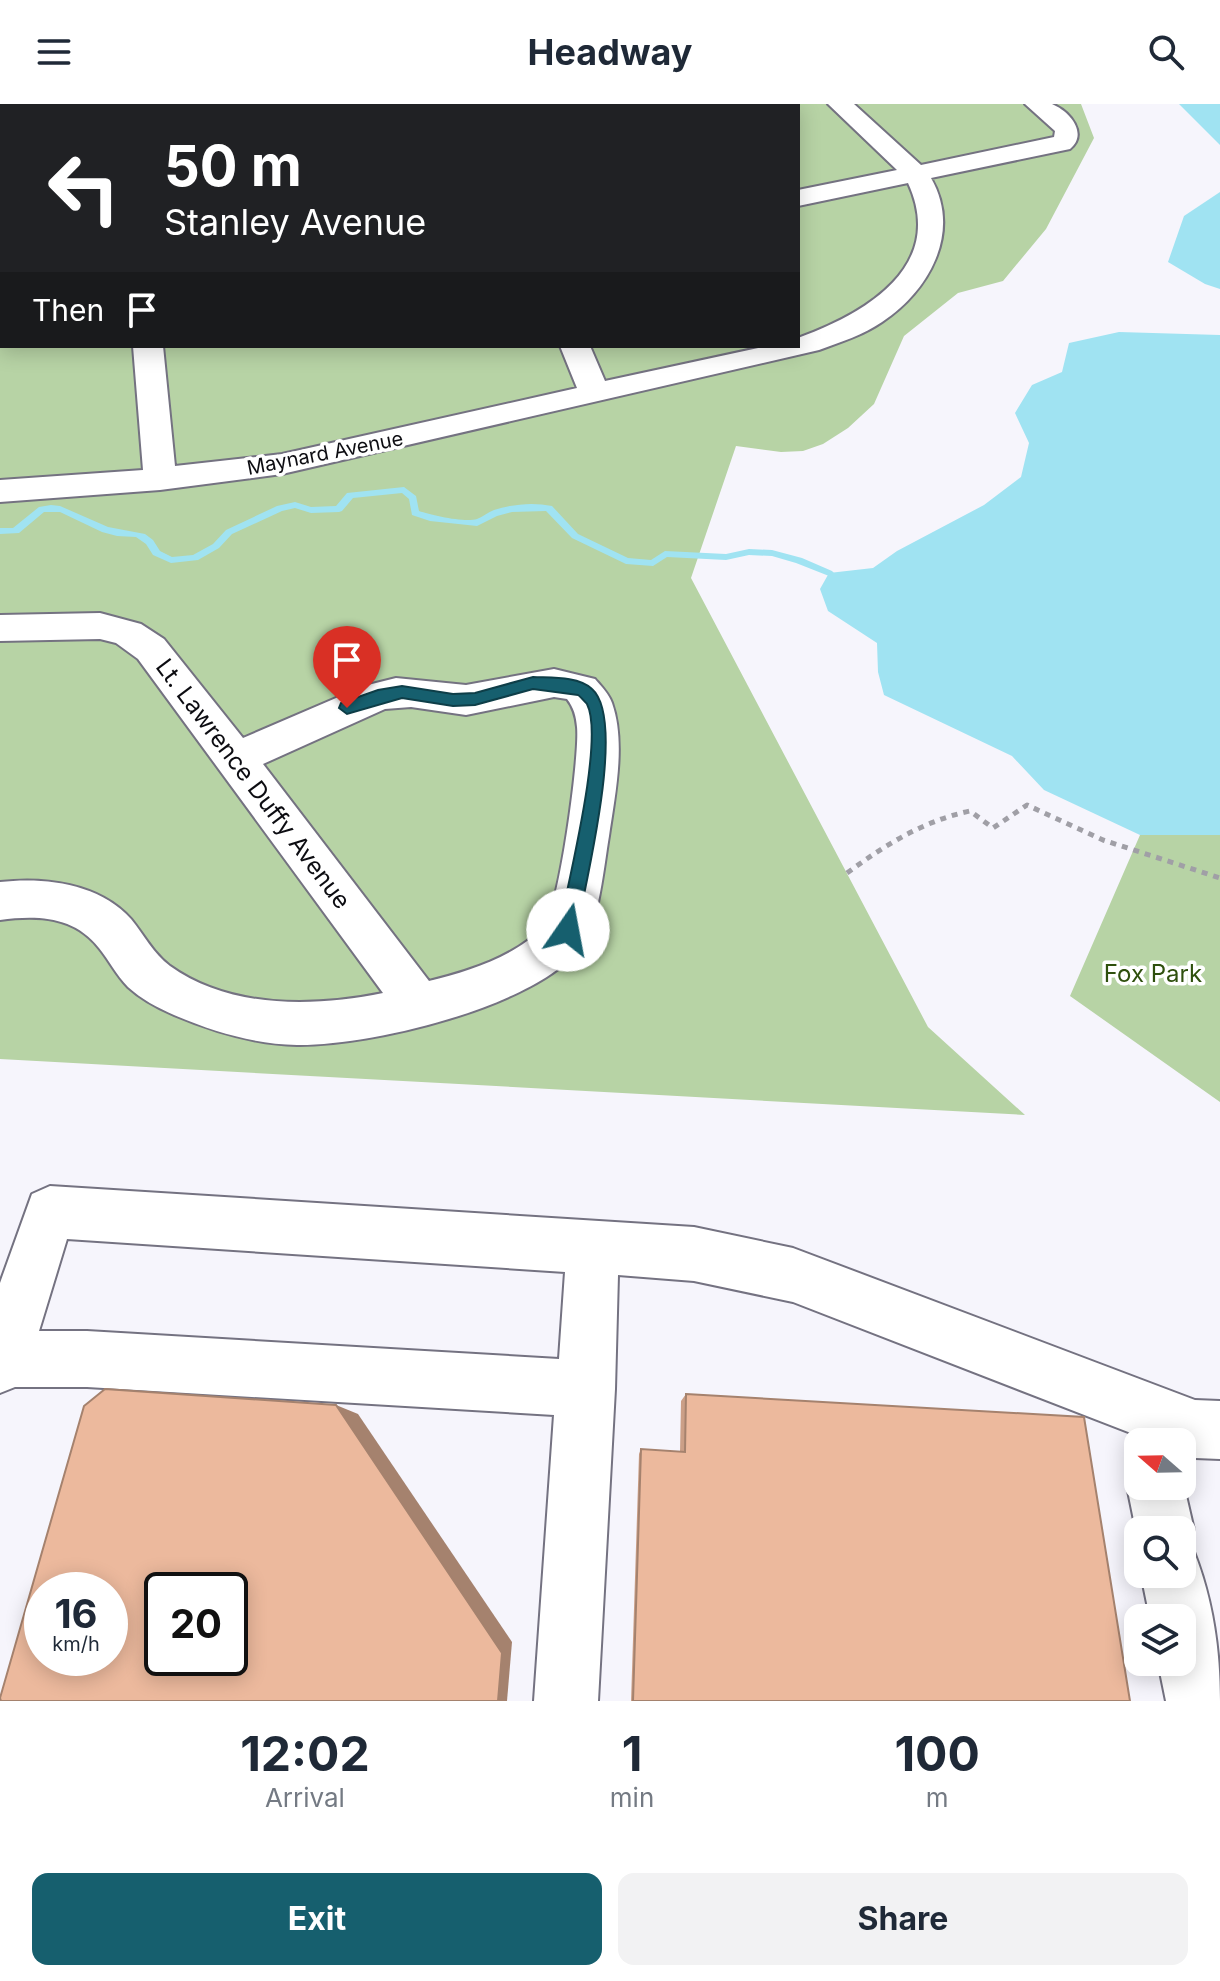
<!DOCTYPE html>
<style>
body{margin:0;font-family:Inter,sans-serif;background:#f2f2f3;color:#1f2937;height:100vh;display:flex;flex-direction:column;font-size:30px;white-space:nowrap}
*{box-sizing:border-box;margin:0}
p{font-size:26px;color:#747a83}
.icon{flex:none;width:44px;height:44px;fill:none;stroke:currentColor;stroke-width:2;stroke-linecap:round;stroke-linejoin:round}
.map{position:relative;height:1597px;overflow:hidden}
.details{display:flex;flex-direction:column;background:#fff;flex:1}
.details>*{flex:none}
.hud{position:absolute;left:0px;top:0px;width:800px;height:244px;box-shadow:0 4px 20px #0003;background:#202124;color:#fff;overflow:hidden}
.needle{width:52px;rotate:290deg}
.fabs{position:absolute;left:1124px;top:1324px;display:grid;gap:16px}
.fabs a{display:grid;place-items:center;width:72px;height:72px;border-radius:16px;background:#fff;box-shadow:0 4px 20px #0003;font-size:40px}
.speed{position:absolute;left:24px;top:1468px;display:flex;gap:16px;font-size:40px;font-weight:700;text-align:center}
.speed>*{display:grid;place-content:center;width:104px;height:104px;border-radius:50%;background:#fff;box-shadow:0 4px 20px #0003;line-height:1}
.speed small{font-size:20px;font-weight:400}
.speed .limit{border:4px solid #111;border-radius:12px;background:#fff;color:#111}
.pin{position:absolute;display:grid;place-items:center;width:68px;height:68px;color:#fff;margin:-82px -34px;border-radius:50% 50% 50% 0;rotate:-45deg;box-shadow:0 0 8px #0007}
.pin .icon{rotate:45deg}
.me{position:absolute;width:88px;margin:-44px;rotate:12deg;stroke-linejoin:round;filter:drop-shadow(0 0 6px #0008)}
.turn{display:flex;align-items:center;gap:28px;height:168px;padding:0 32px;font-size:36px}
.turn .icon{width:104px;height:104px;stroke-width:2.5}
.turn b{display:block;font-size:56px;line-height:68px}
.then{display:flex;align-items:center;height:76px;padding:0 32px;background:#0003;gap:16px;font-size:30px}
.eta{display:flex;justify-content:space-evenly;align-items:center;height:136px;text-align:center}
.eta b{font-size:48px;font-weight:700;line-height:56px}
.button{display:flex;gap:16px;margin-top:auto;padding:16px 32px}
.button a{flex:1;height:92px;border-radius:16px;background:#165f6e;color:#fff;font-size:32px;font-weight:700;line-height:92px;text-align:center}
.button a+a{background:#f2f2f3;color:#1f2937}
header{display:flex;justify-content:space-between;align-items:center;height:104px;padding:0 32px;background:#fff;font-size:36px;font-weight:700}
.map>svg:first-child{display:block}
.green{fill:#b7d3a5;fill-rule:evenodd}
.water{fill:#a0e3f2}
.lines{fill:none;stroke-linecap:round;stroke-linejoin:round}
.stream{fill:#a0e3f2;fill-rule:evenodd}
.minor-casing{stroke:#747281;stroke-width:4}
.path{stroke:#a09fa6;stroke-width:5;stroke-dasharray:6 6;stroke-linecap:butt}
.minor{fill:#fff;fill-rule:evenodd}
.wall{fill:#cb9f87}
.shaded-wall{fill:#a5826e}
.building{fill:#ecb99d;stroke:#a5826e;stroke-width:2;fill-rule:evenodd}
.route{fill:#165f6e;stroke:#0e3e48;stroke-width:2}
.labels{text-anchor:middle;stroke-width:7;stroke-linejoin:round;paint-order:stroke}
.far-street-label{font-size:20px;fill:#0c0c11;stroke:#fff}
.street-label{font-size:24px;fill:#0c0c11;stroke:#fff}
.park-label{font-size:24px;fill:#2f500d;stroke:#fff}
</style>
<header><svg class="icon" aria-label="menu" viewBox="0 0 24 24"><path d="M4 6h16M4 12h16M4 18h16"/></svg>Headway<svg class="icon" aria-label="search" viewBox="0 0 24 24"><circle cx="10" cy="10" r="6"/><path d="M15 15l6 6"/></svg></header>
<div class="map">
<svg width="1220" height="1597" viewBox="0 0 1220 1597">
<rect width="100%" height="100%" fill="#f6f5fc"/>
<path class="green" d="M0 0H1081L1094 34 1046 125 1003 177 958 189 904 232 874 300 848 324 823 340 803 347 781 348 736 342 691 474 928 923 1025 1011 0 955ZM2 2H798V242H2Z
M1140 731H1220V998L1070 892Z"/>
<path class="water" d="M1179 0H1220V41Z
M1220 88V185L1205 180 1168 158 1184 112Z
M1119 228 1220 231V731H1140L1044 686 1012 652 884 591 878 568 877 539 828 507 820 485 829 469 873 464 897 447 984 401 1021 373 1029 339 1015 309 1032 281 1062 268 1069 239Z"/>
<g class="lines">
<path class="stream" d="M404 383 416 392 419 407C431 411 465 419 477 415 483 413 488 408 494 406 513 400 533 398 552 402L578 430 628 454 651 456 665 447 726 450 749 445 772 446 802 454 832 467 834 469 829 472 796 459 772 452 749 451 726 456 667 453 653 462 626 460 572 434 546 407 512 408 497 412 477 422 430 417 412 411 409 395 402 389 353 394 342 407 339 408 311 409 295 404 282 407 232 430 219 444 198 456 171 459 153 451 146 440 136 433 117 432 102 428 60 408H44L19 429 0 430V424H13L39 403 51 401 60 402 108 423 145 430 153 436 160 447 172 453 193 451 213 440 226 426 277 402 295 398 311 403 336 402 347 389Z"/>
<defs>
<path id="minor" d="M207 0H231L232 2H208Z
M828 0H854L921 61 1054 33 1055 27 1025 0C1033 0 1045 0 1052 0 1071 8 1088 30 1070 45L931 74C962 128 929 187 882 218 863 231 841 238 819 246L282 370 160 386 0 398V376L143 366 133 242H163L175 362 282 350 577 284 560 242H590L605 277 767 242H798V234C864 210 947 163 908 79L798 102V86L897 66Z
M2 81V97L0 98V82Z
M0 213H2V231H0Z
M100 509 141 520 164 535 243 634 364 582 396 574 466 581 554 565 595 575C601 582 609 590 612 599 626 639 615 691 609 732 604 761 599 819 581 843 536 903 370 942 297 941 254 940 214 928 174 911 158 904 141 895 128 883 116 871 109 856 99 844 74 812 37 811 0 816V778C44 773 99 779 131 815 144 831 153 849 170 862 230 905 314 903 383 889L138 555 116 539 100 535 0 537V511ZM554 593 567 595C574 604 576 612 577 623 580 651 559 805 544 822 515 853 469 867 429 877L263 660 385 605 411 603 466 611Z
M50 1082 694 1123 793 1144 1195 1296 1220 1297V1355L1195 1354 1182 1349V1338H1154L793 1198 694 1177 618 1171 615 1285 598 1597H534L554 1311 87 1283H15L0 1289V1179L32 1090ZM67 1135 565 1168 559 1255 87 1227H39Z
M1138 1360V1382H1182V1374L1194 1426 1186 1445 1194 1448C1213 1496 1220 1546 1220 1597H1166L1158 1558H1182V1514H1150L1141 1470H1182V1426H1138V1436L1127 1382Z"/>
</defs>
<use href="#minor" class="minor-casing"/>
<path class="path" d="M847 769C885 741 923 717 970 707L993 724 1027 701 1103 736 1220 774"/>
<use href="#minor" class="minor"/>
</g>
<path class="wall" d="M686 1290 1130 1597H631L639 1350 641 1345 680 1348 681 1297Z"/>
<path class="shaded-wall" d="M336 1301 358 1310 512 1538 507 1597H498Z"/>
<path class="building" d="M105 1285 336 1301 502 1549 498 1597H1L0 1594 84 1302ZM42 1486H110V1554H42ZM162 1486H230V1554H162Z
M686 1290 1084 1313 1130 1597H633L641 1345 685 1348Z"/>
<path class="route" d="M533 573C551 574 578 572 592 585 627 616 585 779 577 826L575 832H561L559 826C567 782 605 635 587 600 586 599 579 591 578 591L533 585 475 601 453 602 402 594 347 610 339 604 341 599 378 586 402 582 453 590 475 589Z"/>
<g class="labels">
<g class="far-street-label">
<text transform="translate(325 349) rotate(-11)" y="7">Maynard Avenue</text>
</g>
<g class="street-label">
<text transform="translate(253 680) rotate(53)" y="8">Lt. Lawrence Duffy Avenue</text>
</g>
<g class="park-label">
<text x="1153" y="878">Fox Park</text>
</g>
</g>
</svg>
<div class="fabs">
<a><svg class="needle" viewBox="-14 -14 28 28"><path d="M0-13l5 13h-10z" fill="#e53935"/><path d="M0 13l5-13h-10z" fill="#747a83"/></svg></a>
<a><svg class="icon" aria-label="search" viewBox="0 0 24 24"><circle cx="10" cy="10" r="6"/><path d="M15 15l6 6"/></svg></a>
<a><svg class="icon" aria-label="layers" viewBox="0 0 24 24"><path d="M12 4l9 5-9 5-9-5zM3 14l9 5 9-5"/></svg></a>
</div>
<div class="speed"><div>16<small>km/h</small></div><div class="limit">20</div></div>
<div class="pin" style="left:347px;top:604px;background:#d93025"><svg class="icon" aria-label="arrive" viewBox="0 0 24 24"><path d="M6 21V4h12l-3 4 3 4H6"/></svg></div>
<svg class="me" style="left:568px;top:826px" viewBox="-20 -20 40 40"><circle r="19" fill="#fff"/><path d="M0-13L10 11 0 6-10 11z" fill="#165f6e"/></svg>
<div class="hud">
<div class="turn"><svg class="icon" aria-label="left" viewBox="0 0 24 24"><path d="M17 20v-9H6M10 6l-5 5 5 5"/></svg><div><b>50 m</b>Stanley Avenue</div></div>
<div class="then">Then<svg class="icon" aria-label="arrive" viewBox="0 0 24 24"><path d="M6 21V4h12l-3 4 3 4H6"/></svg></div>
</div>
</div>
<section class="details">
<div class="eta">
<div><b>12:02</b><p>Arrival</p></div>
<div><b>1</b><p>min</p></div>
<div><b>100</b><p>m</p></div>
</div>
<div class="button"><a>Exit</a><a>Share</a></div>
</section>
